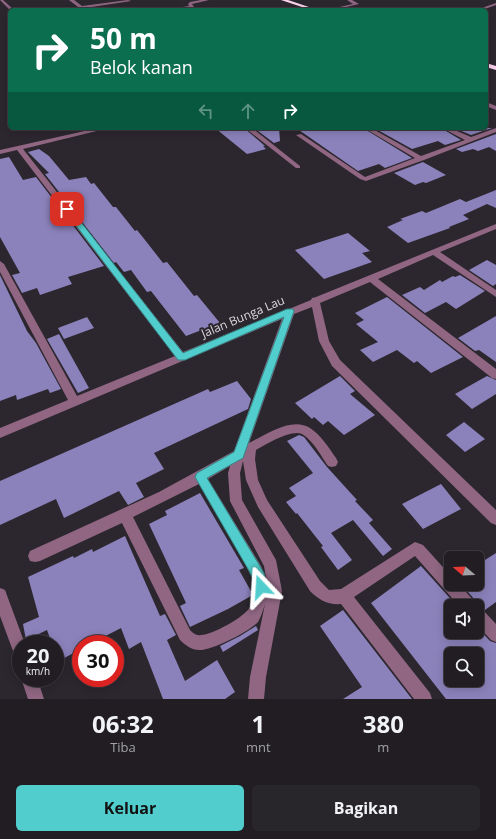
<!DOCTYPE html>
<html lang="id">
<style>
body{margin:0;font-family:"Open Sans",sans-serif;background:#29262b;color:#f1f3f6;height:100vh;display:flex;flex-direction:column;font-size:15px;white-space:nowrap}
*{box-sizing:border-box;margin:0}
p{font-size:13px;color:#a2a2a6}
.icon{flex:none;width:22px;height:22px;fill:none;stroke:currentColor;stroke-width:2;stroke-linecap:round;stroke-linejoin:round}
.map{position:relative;height:699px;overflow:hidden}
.sheet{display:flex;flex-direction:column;background:#211d23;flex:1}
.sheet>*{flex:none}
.top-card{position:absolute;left:8px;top:8px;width:480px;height:122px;border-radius:6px;box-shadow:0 2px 10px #0003,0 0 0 1px #3e3b41;background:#0b6e4f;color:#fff;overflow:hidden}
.needle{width:26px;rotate:289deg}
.fabs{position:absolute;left:444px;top:551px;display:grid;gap:8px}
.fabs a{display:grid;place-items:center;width:40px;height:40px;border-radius:6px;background:#211d23;box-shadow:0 2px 10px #0003,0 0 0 1px #3e3b41;font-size:20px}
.speed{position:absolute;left:12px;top:635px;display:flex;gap:8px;font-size:20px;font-weight:700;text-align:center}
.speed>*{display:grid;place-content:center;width:52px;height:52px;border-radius:50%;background:#211d23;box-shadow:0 2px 10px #0003,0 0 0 1px #3e3b41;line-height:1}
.speed small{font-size:10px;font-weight:400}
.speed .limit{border:6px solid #d22;background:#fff;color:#111}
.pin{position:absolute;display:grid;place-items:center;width:34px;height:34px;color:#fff;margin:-17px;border-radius:8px;box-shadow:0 2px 6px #0006}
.me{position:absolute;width:44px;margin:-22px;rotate:340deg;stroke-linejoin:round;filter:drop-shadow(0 0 3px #0008)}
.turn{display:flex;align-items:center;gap:14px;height:84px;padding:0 16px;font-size:18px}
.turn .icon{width:52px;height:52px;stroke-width:2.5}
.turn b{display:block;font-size:28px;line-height:34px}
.lanes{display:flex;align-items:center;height:38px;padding:0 16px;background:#0003;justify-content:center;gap:20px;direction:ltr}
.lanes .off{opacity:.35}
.eta{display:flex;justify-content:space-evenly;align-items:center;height:68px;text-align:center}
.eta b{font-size:24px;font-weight:700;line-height:28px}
.primary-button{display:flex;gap:8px;margin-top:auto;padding:8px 16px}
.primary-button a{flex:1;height:46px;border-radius:6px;background:#52cdcd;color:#111;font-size:16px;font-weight:700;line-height:46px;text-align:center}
.primary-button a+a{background:#29262b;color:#f1f3f6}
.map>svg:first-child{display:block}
.building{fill:#8b82bb;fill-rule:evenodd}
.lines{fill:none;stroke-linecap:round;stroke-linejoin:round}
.minor{fill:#906682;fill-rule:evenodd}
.highway{fill:#fcd2ed;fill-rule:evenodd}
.route{fill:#52cdcd;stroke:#358585}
.labels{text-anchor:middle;stroke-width:4;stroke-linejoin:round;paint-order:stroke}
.street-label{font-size:12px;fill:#dad6dc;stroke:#2c272f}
</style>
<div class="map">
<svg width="496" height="699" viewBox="0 0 496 699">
<rect width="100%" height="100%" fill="#2c272f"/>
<path class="building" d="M215 128H244L265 146H263L266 149 247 154Z
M254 128H279L280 141 274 143Z
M296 128H363L412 158 385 168 379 164 358 171Z
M374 128H441L461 140 445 145 438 141 412 149Z
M454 128H492L471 135Z
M496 134V151L489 147 478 151 473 149 462 152 456 149Z
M39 149 49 156 69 180 86 177 91 184 94 183 113 207H116L135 231 137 230 145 240 163 263 167 262 194 296 197 295 220 323 186 336 151 291 147 292 131 270 124 272 116 262 114 263 45 174 49 173 28 152Z
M9 157 23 180 36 177 104 266 68 277 72 284 40 295 37 288 22 293 12 275 20 273 0 237V159Z
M423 162 446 175 426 183 423 182 415 185 394 173Z
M496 190V208L487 204 463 215 469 219 449 227 450 228 408 243 387 227 403 220 400 219 422 211 426 213 460 199 466 202Z
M348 233 370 251 362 253 372 262 324 279 295 250Z
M487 260 496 265V284L493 286 469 270Z
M0 275 27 331 36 343 61 389 50 393 48 389 17 400 16 395 0 401Z
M460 275 485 291 456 309 446 302 425 313 402 295 420 287 424 290 440 280 442 282 453 276 455 277Z
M387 297 463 357 431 373 417 361 414 363 397 350 373 362 360 350 378 342 356 324 364 320 355 313Z
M496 316V362L479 350 475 351 458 338Z
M87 317 94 328 64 339 58 328Z
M59 334 89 388 78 393 47 339Z
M340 376 355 391 350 394 375 415 344 435 328 421 323 425 314 417 312 419 295 403Z
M487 376 496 380V394L472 409 455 394Z
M237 381 251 399 248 409 154 453 164 469 136 483 144 497 128 505 119 491 64 518 56 499 0 525V481L208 389 210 392Z
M464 422 485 439 465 452 446 435Z
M299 435 304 437 327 467 357 500 355 501 373 520 369 523 392 549 383 556 353 520 331 533 352 560 338 570 321 547 323 546 297 513 296 514 286 502 296 496 289 488 313 473 287 441Z
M441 484 461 509 423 529 402 504Z
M200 493 244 568 239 570 252 593 251 596 228 609 190 627 180 606 186 603 149 524 167 515 165 511Z
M125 536 160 616 165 614 176 635 167 640 185 681 217 660 235 692 225 699H163L141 642 129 649 121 628 90 644H81V649L55 663V644H52L47 630 26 640 23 624 39 617 28 577 73 556 74 558 92 549 93 552Z
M496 553V602L485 610 477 606 475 600 461 584H477V565Z
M421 566 457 606H451V632H477V627L490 641 496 643V699H446L371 603ZM451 654H477V680H451Z
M343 610 412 699H343L362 687 320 626Z
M256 626 258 630 223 652 220 646 240 636Z"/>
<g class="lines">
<path class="minor" d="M0 0H3L14 10H10Z
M69 0H74L82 6 128 0 131 1 85 8 87 10H82Z
M201 0H209L192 4 194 7 192 8 163 10 189 6 188 4 190 2Z
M347 0H352L359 4 334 10H326L353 4Z
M496 3V5L482 10H476Z
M235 7 242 9 243 10 234 9Z
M377 7 378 9 367 10 368 9Z
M486 102 496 106V110L486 106Z
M98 128H109L23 149 183 352 311 300 312 298 316 297 496 224V229L440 252 496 290V297L433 255 378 279 496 369V379L492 378 370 282 320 303 329 341 340 360 496 510V525L491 523 332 366 319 341 312 307 294 314 249 443C265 435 292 416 310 428 321 435 329 448 336 458L338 462 336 466 332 467 328 466C321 456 313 440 302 434 291 429 265 445 256 450L255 459 258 480 267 500 320 581 329 590 341 589 415 542 423 545 451 576V584H459L474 601 476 606H459L415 556 354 597 430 693 432 699H414L341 604C328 605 319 600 310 591L258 507 246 480 243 461 240 473 242 500 276 560 282 591 266 677 264 699H248L250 677 265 604C263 610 261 617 258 622 250 631 211 651 199 650 192 650 185 645 180 640L122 523 40 561 35 562 30 561 28 556 30 551 159 492 234 451 282 319 0 438V428L68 400 0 272V261L4 264 77 396 175 356 17 150 0 154V150ZM230 466 228 473 230 501 264 566 266 578 261 566 208 479ZM199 484 252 576C254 586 254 598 250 607 245 617 212 635 201 635 196 636 193 633 190 630L133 517Z
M245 128H252L300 166V168H296Z
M364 128H371L421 156 465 140 442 128H450L471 137 496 128V132L424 160 366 181 360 179 296 135 301 134 365 177 415 158Z
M0 588 5 590 25 644H21V662L16 659 0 616Z
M477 607 482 609 496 624V642L491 640 477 625Z
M21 678H37L44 699H28Z"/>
<path class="highway" d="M281 0H288L318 10H311Z
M486 63 496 66V70L486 67Z"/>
</g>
<path class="route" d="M67 207 70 208 183 353 287 309H293L294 311 243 458 207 478 264 573 267 587 265 591 261 593 256 591 253 579 248 569 195 477 197 473 234 452 284 317 185 360H178L65 211V208Z"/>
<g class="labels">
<g class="street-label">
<text transform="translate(243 317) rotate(-23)" y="4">Jalan Bunga Lau</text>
</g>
</g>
</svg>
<div class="fabs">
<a><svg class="needle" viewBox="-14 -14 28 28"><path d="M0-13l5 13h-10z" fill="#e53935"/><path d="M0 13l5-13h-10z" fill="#a2a2a6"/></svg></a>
<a><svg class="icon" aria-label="sound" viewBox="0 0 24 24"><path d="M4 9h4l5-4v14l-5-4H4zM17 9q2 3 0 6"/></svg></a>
<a><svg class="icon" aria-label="search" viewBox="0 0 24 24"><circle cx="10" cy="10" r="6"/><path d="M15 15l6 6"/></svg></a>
</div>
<div class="speed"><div>20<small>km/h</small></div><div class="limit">30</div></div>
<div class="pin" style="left:67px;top:209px;background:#d93025"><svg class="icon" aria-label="arrive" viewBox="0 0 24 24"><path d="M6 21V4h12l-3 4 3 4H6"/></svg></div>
<svg class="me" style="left:261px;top:587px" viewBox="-20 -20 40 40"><path d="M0-17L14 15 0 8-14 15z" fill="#52cdcd" stroke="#fff" stroke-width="4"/></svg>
<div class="top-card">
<div class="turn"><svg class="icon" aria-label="right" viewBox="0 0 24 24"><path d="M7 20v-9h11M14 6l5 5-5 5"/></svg><div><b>50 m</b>Belok kanan</div></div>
<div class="lanes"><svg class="icon off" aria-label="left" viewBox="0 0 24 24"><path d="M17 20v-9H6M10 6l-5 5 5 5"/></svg><svg class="icon off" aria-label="ahead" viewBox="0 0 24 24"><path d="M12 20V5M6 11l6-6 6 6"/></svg><svg class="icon" aria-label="right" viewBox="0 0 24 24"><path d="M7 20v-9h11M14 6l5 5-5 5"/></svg></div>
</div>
</div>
<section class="sheet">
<div class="eta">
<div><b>06:32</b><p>Tiba</p></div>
<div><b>1</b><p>mnt</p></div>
<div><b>380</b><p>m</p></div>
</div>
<div class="primary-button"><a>Keluar</a><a>Bagikan</a></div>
</section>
